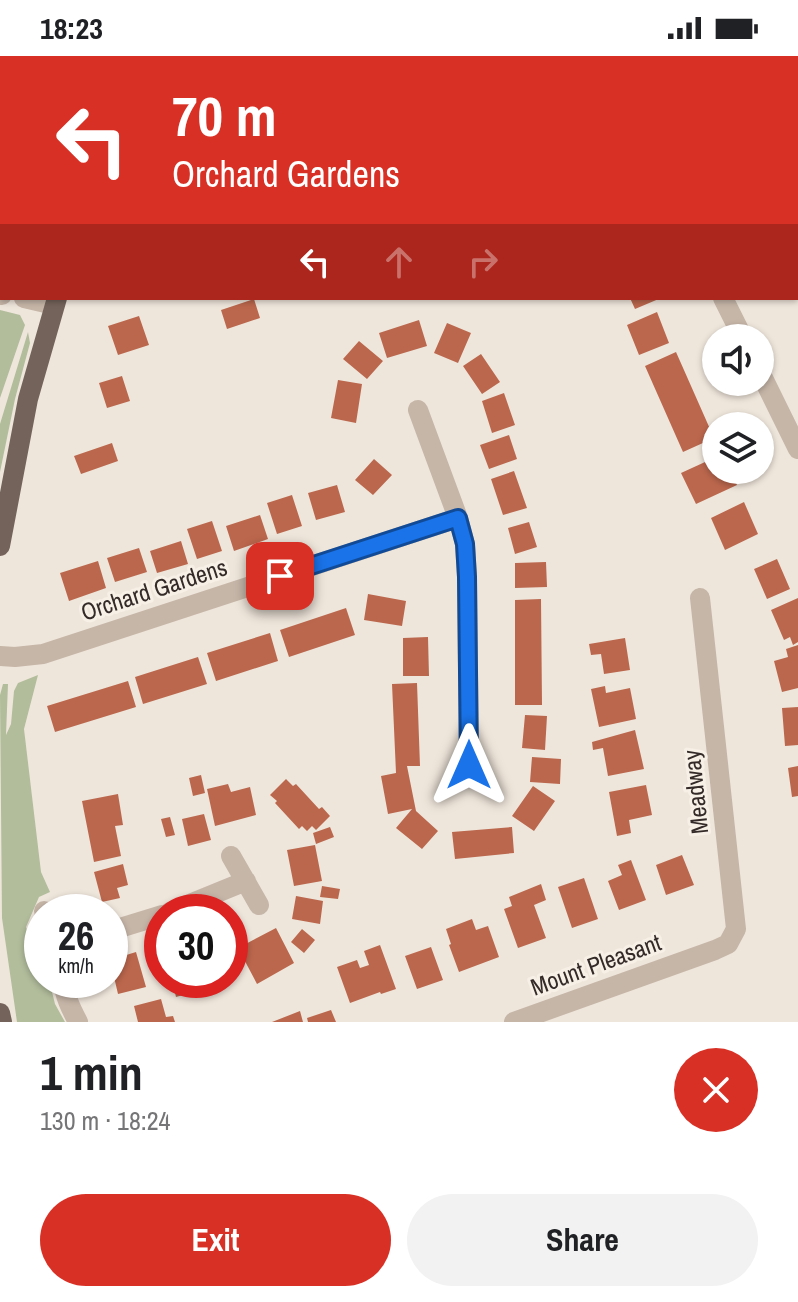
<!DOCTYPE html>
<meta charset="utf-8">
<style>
body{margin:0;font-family:"Archivo Narrow",sans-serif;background:#f2f2f2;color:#202124;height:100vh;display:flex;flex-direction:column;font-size:30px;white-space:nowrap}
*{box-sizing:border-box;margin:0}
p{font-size:26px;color:#757577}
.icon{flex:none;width:44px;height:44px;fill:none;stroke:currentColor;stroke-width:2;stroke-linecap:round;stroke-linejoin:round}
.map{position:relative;height:966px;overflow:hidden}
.drawer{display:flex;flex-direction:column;background:#fff;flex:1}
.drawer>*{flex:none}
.hud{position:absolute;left:0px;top:0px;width:798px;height:244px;box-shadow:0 2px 6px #0004;background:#d93025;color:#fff;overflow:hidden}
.tools{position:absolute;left:702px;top:268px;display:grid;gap:16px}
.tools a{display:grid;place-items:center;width:72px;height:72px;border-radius:50%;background:#fff;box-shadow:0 2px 6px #0004;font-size:40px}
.speed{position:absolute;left:24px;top:838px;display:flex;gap:16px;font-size:40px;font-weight:700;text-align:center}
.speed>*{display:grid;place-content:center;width:104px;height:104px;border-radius:50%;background:#fff;box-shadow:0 2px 6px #0004;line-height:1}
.speed small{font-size:20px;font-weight:400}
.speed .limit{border:12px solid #d22;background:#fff;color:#111}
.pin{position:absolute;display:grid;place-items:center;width:68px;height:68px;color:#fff;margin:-34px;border-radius:16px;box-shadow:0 4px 12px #0006}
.me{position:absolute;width:88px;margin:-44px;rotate:0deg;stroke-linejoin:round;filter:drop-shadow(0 0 6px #0008)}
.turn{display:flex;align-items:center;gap:28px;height:168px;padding:0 40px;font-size:36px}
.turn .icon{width:104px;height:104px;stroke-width:2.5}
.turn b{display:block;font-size:56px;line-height:68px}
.lanes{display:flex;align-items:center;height:76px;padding:0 40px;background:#0003;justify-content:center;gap:40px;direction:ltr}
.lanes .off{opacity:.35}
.round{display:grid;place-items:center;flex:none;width:84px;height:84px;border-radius:42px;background:#f2f2f2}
.head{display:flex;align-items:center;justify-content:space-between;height:136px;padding:0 40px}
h1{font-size:48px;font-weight:800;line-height:60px}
.action{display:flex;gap:16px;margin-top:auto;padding:16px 40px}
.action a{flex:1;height:92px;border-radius:48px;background:#d93025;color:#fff;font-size:32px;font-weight:800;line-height:92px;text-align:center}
.action a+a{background:#f2f2f2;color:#202124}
.status{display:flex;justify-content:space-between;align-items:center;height:56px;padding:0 40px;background:#fff;direction:ltr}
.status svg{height:22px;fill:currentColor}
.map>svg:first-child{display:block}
.green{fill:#b2bd9c}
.building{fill:#bb674d}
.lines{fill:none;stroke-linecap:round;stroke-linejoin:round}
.street{stroke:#c6b6a8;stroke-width:20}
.primary{stroke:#74635a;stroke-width:20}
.route-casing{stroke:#114b97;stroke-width:20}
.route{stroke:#1a73e8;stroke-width:14}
.labels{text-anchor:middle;stroke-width:6;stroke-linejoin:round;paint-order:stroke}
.street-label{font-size:24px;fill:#342b28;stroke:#f7f0e7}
</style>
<div class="status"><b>18:23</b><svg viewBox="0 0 49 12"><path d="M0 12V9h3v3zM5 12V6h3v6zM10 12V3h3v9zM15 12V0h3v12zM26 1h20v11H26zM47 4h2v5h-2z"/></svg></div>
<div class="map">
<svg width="798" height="966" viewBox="0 0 798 966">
<rect width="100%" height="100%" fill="#efe6db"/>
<path class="green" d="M0 254 20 259 25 269 0 342Z
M28 276 30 287 15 343 0 416V368Z
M38 619 24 673 41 816 50 836 39 841 26 871 30 885 42 891V924H49L55 948 65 966H17L2 862 0 639 3 628H8L6 679 11 668 14 635 18 627Z"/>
<path class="building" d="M630 242H661L635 253Z
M254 243 260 262 227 273 221 254Z
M657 256 669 287 639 299 627 269Z
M139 260 149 289 118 299 108 270Z
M419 264 427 290 387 302 379 277Z
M447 267 471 277 458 307 434 297Z
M359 285 383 305 367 323 343 303Z
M676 296 714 382 683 396 645 310Z
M481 298 500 326 482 338 463 310Z
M122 320 130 345 107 352 99 327Z
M338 324 362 328 356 367 331 362Z
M504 337 515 369 492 377 482 345Z
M509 379 517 403 489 413 480 389Z
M112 387 118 405 81 418 74 400Z
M716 401V414H730L737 429 696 448 681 417Z
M374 403 392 419 373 439 355 424Z
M514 415 527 452 503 459 491 423Z
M337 429 345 456 316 464 308 437Z
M292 439 302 470 277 478 267 447Z
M744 446 758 478 725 494 711 462Z
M260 459 268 483 234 495 226 470Z
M212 465 222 495 197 503 187 473Z
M529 466 537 491 515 498 508 472Z
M181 485 188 508 157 517 150 495Z
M139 492 147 516 115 526 107 502Z
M777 503 790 533 767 543 754 513Z
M98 505 106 532 69 545 60 517Z
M546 506 547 531 515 532V507Z
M368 538 406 545 402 570 364 564Z
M798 542V586L793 589 790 581 784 584 771 554Z
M541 543 542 649H515V544Z
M346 552 355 579 289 601 280 574Z
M270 577 278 605 216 625 207 597Z
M428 581 429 620H403V582Z
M625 582 630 614 604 618 601 598 591 599 589 588Z
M798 589V632L782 636 774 605 788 601 786 593Z
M198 601 207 628 143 648 135 621Z
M128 625 136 651 55 676 47 650Z
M417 627 420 710H407L416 755 438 775 422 793 396 772 412 753 388 758 381 720 396 717 392 628Z
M605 630 606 637 630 632 636 663 599 671 591 633Z
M798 651V689L785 690 782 652Z
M525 659 547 660 545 694 522 692Z
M635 674 644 713 608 720 603 692 593 694 592 686Z
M532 701 561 703 560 728 530 726Z
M798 710V740L792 741 788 712Z
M201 719 205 737 193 740 189 722Z
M286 723 293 730 296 728 319 753 322 751 330 760 316 774 312 770 307 775 302 770 299 773 275 747 277 745 270 739Z
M228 728 231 736 250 731 256 759 215 770 207 733Z
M646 729 652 759 629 764 631 777 617 780 609 736Z
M533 730 555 745 534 775 512 760Z
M118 738 123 769 115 770 121 800 94 806 82 745Z
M204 758 211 784 188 790 182 763Z
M170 761 175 779 166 781 161 763Z
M330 771 334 781 316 788 313 777Z
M512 771 514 797 455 803 452 776Z
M315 789 322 825 294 830 287 794Z
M682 799 694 829 666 839 656 809Z
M631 804 646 844 619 854 608 825 622 819 618 809Z
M123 808 128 829 117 832 120 842 102 846 94 816Z
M584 822 598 863 572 872 558 831Z
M541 828 546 844 534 849 546 882 518 892 504 853 512 850 509 841Z
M322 830 340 833 338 843 320 841Z
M296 840 323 845 320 868 292 863Z
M472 863 476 874 488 870 499 901 459 916 449 889 451 888 446 873Z
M276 872 294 907 257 928 238 892Z
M302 873 315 884 304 897 291 886Z
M380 889 396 933 381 938 380 936 350 947 337 911 357 904 360 912 369 909 364 895Z
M431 891 443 924 417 933 405 900Z
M136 896 146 931 118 938 110 904Z
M172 924H188L190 937 176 941Z
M161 943 166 961 173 960 175 966H138L134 950Z
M331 954 336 966H308L307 962Z
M300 955 303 966H272Z"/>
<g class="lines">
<path class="street" d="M796 19H798
M0 239H2
M24 242 54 249
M723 242 743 282
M760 316 798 393
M418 354 458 462 465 488 467 521 469 709
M0 600 15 601 43 598 458 462
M231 800 259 849
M44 855 45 856
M170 856 246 825
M110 875 162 859
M63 924C64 939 71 953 78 966
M514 966 715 894 728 888 736 873 700 542"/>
<path class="primary" d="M146 2V0
M0 490 28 343 57 242
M0 957 2 966"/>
</g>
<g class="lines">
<defs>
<path id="route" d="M280 520 458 462 465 488 467 521 469 709"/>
</defs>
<use href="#route" class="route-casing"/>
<use href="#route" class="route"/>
</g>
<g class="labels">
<g class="street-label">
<text transform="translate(154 534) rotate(-18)" y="8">Orchard Gardens</text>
<text transform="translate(696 736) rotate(-96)" y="8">Meadway</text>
<text transform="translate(596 909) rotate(-20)" y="8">Mount Pleasant</text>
</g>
</g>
</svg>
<div class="tools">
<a><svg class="icon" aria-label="sound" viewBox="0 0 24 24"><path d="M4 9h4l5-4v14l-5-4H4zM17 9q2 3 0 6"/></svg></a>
<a><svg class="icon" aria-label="layers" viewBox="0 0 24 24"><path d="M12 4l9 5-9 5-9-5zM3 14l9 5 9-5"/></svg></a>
</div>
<div class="speed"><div>26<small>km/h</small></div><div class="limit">30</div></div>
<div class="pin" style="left:280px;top:520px;background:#d93025"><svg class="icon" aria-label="arrive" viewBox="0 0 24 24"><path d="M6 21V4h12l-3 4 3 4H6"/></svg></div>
<svg class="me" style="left:469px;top:709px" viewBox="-20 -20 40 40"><path d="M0-17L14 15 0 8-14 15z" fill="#1a73e8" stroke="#fff" stroke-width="4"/></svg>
<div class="hud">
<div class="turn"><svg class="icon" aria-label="left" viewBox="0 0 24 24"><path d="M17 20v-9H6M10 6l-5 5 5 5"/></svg><div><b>70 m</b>Orchard Gardens</div></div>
<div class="lanes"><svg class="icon" aria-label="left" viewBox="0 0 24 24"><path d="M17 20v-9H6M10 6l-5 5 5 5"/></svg><svg class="icon off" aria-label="ahead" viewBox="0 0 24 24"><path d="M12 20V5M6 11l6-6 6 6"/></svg><svg class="icon off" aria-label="right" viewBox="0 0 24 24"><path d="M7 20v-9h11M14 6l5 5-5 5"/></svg></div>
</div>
</div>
<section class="drawer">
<div class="head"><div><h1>1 min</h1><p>130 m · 18:24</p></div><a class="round" style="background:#d93025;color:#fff"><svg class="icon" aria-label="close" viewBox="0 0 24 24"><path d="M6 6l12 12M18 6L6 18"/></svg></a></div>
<div class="action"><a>Exit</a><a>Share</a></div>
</section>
